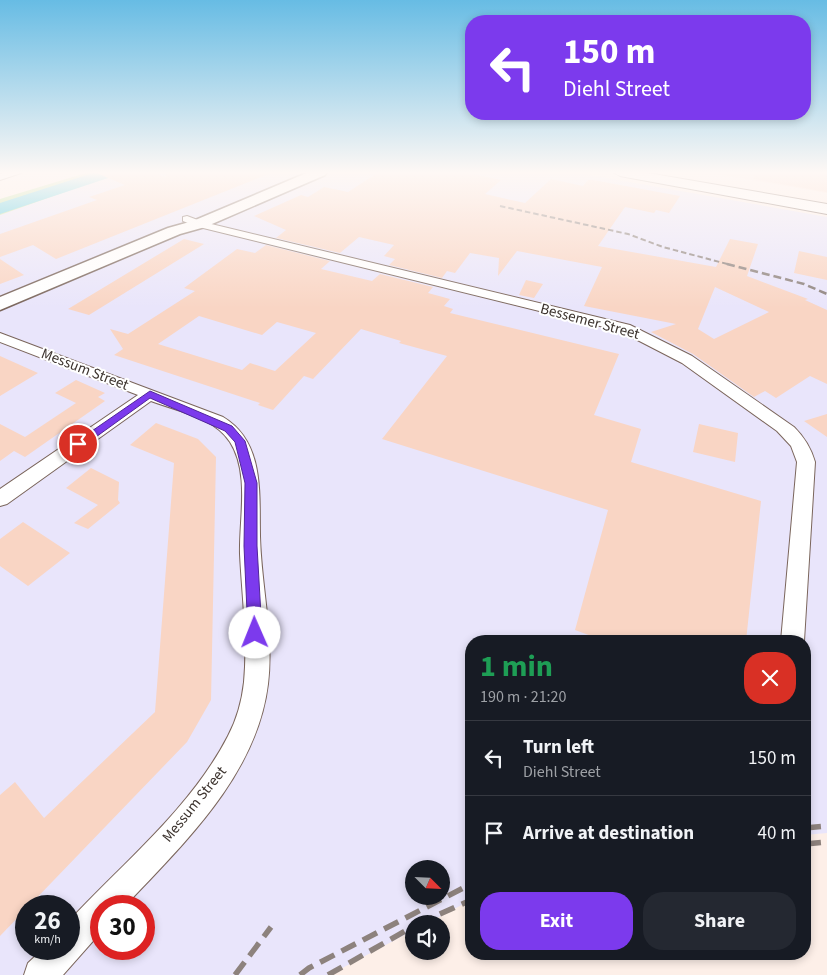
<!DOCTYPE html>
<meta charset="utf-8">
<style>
body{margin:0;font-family:"Source Sans 3",sans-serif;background:#242831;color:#f1f3f6;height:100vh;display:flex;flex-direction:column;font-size:19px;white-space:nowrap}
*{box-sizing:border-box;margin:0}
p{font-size:16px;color:#9ea1a6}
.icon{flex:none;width:28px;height:28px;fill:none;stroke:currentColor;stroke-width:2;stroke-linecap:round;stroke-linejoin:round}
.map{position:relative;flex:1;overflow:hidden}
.panel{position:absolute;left:465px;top:635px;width:346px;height:325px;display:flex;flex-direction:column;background:#171b24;border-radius:20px;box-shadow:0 2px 8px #0003}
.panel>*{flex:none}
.guide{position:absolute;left:465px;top:15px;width:346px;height:105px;border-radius:20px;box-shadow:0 2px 8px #0003;background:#7c3aed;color:#fff;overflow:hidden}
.needle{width:32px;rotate:114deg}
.controls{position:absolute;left:405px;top:860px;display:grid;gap:10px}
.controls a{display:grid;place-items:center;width:45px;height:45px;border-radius:50%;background:#171b24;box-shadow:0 2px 8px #0003;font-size:25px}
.speed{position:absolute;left:15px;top:895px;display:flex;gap:10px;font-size:25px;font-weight:700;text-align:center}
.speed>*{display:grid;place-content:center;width:65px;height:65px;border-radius:50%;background:#171b24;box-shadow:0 2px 8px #0003;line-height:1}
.speed small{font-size:12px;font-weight:400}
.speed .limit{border:8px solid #d22;background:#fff;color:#111}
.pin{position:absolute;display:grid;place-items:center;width:42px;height:42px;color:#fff;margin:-21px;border:2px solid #fff;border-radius:50%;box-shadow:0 1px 5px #0007}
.me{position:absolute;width:55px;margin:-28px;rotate:359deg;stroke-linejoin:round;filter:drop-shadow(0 0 4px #0008)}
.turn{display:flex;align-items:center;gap:18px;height:105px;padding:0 15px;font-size:22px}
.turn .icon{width:65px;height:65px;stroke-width:2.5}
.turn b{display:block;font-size:35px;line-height:42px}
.round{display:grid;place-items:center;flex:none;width:52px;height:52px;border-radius:20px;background:#242831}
.head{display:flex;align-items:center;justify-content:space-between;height:85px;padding:0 15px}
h1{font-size:30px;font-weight:700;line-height:38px;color:#1e9e55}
.button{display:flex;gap:10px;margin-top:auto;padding:10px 15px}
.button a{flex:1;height:58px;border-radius:20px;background:#7c3aed;color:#fff;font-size:20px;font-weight:700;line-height:58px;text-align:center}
.button a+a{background:#242831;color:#f1f3f6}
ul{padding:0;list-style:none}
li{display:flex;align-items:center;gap:15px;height:75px;padding:0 15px;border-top:1px solid #363941}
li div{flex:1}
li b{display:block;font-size:19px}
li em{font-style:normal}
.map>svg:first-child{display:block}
.commercial{fill:#e9e5fb;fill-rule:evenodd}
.built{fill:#fde3d7}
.green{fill:#b8e098}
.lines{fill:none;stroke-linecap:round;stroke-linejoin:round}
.river{fill:#45c8df;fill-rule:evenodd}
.building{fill:#f9d5c4;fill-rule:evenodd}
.street-casing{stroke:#7a655b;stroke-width:2}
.secondary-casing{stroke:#7a655b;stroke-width:3}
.primary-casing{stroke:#7a655b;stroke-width:2}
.street{fill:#fff;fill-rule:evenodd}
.secondary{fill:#fff;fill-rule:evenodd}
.primary{fill:#fff;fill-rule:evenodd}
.rail-far2{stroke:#8d827d;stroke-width:2;stroke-dasharray:5.5 3;stroke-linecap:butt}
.rail-far1{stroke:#8d827d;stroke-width:2.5;stroke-dasharray:8 4;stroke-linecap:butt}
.rail{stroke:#8d827d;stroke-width:5.5;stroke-dasharray:16 8;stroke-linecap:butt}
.route{fill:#7c3aed;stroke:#51269a}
.labels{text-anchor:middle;stroke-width:4;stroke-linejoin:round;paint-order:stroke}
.street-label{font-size:15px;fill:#3d342f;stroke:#fff}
</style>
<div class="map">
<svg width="827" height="975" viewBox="0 0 827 975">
<rect width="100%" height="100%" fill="#fdefe8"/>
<path class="commercial" d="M121 172H573L827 217V833L805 835V641H471V900L426 924H414V930L329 975H0V215ZM414 869H441V896H414ZM26 906H69V949H26ZM101 906H144V949H101Z"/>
<path class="built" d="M705 172H827V193Z"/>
<path class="green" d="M89 172H121L0 215V199Z"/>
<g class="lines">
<path class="river" d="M96 172H119L117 175 0 214V203Z"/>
</g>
<path class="building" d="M94 172H150L166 177 167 172 271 173 56 259 33 245 0 257V234L97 200 89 197 125 185Z
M379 172H463L501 180 485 194 525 203 551 179 583 186 588 180H593L680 196 669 213 656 210 654 213 625 207 598 246 716 267 730 239 758 244 747 276 808 299 805 300 827 310V384L810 376 776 398 765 391 754 397 693 354 651 332 676 324 584 306 602 267 517 251 498 276 499 258 470 253 455 273 447 271 442 278 389 265 395 259 384 256 394 245 359 237 340 253 276 238 286 230 254 216 301 195 308 197 324 187 348 192ZM715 287 769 312 714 339 698 329Z
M754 172H827V192L754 179Z
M184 239 204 244 89 315 68 309Z
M266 245 330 261 321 269 372 281 380 274 433 287 428 293 450 299 444 306 453 309 450 313 619 354 594 415 641 429 631 462 761 501 746 641H605L575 630 608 510 382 439 447 356 399 343 401 341 361 329 313 379 304 376 273 410 258 405 260 403 114 355 123 349 110 329 128 334 195 291 184 288 237 249 255 253ZM199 316 262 335 277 322 316 333 275 371 250 363 242 370 158 344Z
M799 251 827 257V280L794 273Z
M0 259 24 275 0 284Z
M526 280 543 284 534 298 519 295Z
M0 356 38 373 0 396Z
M76 380 105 393 98 397 105 401 25 457 14 451 0 461V424L25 437 76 403 55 393Z
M827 414V437L804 421Z
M156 423 198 439 216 457 211 700 187 742 0 936V795L15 782 44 818 155 712 174 463 130 445Z
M699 424 738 433 735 462 693 452Z
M91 468 119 482 118 500 120 503 88 529 74 523 98 505 66 488Z
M23 522 70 553 28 586 0 566V539Z"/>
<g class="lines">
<defs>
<path id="street" d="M9 172H24L0 180V174Z
M187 216 203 222 630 325 692 356 794 427C804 437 811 448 815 462L804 641H781L797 462 791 446 777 431 682 363 620 331 195 226 183 221V217Z
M0 333 223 417C265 442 259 494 260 536 261 585 274 635 268 684 257 775 184 843 125 906H101V932L63 975H24L28 963 43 949H69V921C123 863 191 808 228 736 237 719 242 700 244 682 248 639 242 596 240 554 239 519 250 473 230 442 214 417 177 411 151 401L7 504 0 506V489L138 395 0 342Z"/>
<path id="secondary" d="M309 172H327L325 175 205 227 180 234 0 310V297L168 228 193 221Z"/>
<path id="primary" d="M613 172H642L827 204V214L620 176Z"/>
</defs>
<use href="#street" class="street-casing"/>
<use href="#secondary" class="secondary-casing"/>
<use href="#primary" class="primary-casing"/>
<use href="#street" class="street"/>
<use href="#secondary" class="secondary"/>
<use href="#primary" class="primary"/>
<path class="rail-far2" d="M500 206 628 234 663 247 731 265"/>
<path class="rail-far1" d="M727 264 804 284 827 294"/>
<path class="rail" d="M805 828 827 826
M805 844 827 842
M418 924 471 900
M235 975 271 927
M300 975 309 968 471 884
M328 975 414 926"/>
</g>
<linearGradient id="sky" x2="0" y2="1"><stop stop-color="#67bce4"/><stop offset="0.56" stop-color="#fef8f5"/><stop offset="1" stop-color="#fef8f5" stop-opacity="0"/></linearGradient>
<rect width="827" height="308" fill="url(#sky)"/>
<path class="route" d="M150 391 232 426 245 441 257 483V546L262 633 260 637 255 639 250 637 248 633 244 546 245 483 235 442 225 431 150 398 82 447 78 448 73 444Z"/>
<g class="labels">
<g class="street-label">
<text transform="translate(590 321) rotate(15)" y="5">Bessemer Street</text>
<text transform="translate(85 369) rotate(21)" y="5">Messum Street</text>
<text transform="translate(194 804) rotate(-51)" y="5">Messum Street</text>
</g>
</g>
</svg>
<div class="controls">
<a><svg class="needle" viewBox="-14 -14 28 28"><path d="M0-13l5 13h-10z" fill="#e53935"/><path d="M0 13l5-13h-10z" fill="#9ea1a6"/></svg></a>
<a><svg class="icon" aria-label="sound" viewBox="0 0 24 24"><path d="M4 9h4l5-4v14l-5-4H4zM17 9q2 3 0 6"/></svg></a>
</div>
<div class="speed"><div>26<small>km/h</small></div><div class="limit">30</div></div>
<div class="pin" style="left:78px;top:444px;background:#d93025"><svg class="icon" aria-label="arrive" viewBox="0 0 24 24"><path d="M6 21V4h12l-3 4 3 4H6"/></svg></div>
<svg class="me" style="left:255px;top:633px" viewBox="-20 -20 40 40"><circle r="19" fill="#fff"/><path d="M0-13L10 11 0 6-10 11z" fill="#7c3aed"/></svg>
<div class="guide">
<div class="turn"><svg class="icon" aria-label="left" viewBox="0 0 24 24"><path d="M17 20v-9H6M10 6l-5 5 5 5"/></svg><div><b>150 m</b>Diehl Street</div></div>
</div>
<section class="panel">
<div class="head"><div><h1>1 min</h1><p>190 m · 21:20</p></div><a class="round" style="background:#d93025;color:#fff"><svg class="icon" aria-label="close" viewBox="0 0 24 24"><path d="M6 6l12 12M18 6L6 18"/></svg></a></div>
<ul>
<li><svg class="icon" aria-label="left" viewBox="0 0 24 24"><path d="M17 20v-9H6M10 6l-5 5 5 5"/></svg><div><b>Turn left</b><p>Diehl Street</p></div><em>150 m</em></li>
<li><svg class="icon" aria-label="arrive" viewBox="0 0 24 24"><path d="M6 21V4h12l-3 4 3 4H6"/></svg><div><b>Arrive at destination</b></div><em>40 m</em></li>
</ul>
<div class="button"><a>Exit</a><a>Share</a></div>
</section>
</div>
